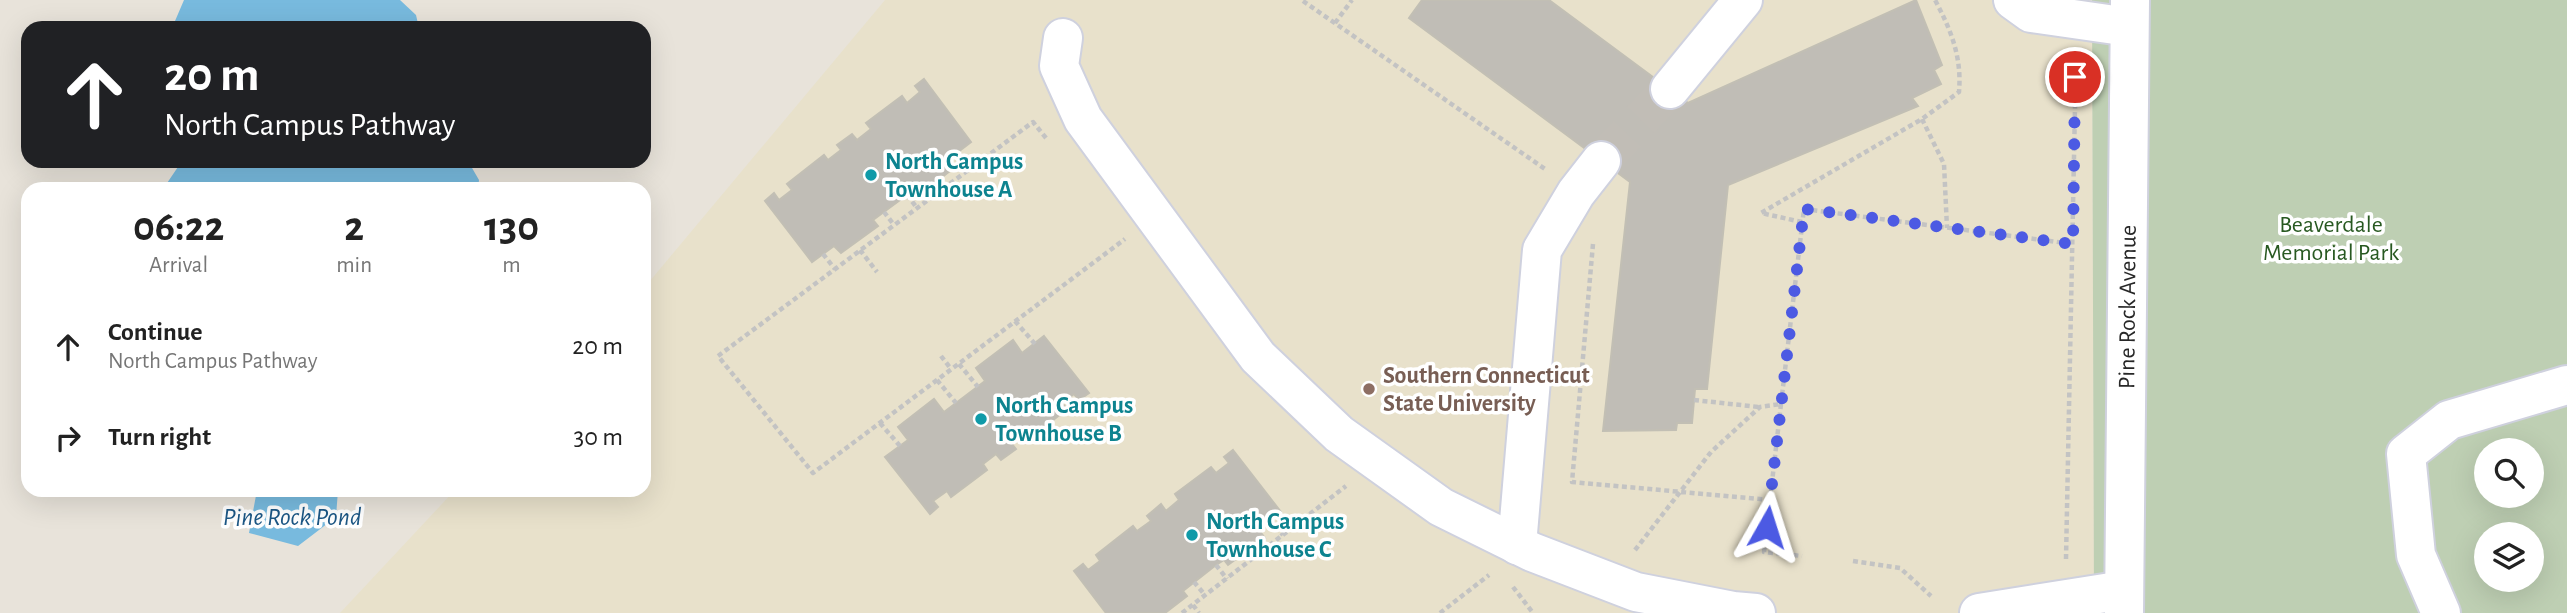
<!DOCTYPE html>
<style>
body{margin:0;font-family:"Alegreya Sans",sans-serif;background:#f6f6f6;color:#222;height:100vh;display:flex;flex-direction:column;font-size:26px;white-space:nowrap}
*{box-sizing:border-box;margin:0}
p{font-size:23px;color:#767676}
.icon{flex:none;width:38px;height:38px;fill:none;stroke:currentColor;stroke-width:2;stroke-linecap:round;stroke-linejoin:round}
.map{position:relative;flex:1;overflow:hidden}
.details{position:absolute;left:21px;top:182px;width:630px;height:315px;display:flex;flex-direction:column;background:#fff;border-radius:21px;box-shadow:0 7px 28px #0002}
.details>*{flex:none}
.hud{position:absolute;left:21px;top:21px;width:630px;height:147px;border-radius:21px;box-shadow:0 7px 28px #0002;background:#202124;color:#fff;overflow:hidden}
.buttons{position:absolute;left:2474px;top:438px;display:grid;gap:14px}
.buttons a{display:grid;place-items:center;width:70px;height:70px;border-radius:50%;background:#fff;box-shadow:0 7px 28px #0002;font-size:35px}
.pin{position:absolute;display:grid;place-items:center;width:60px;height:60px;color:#fff;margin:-30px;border:4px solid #fff;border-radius:50%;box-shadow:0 2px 7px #0007}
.me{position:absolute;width:77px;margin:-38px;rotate:6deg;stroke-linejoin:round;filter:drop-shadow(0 0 5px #0008)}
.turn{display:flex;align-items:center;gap:24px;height:147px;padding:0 28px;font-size:32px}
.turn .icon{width:91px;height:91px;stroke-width:2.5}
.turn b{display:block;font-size:49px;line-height:60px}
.eta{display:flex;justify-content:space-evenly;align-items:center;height:119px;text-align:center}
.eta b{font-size:42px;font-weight:600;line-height:49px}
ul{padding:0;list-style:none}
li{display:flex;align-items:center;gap:21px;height:91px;padding:0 28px}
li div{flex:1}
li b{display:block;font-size:26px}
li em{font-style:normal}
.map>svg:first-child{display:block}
.education{fill:#e8e1cb}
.cemetery{fill:#becfb3;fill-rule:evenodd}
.water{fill:#78bade}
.building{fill:#c0bdb6;stroke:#c2bfb4;stroke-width:2}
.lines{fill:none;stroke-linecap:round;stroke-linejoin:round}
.minor-tunnel{stroke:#c1bdb6;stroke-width:38;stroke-dasharray:38 19;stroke-linecap:butt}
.minor-casing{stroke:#cfd1de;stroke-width:42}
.path{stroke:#c3c3c3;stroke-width:4.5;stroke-dasharray:5 3.5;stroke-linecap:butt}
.minor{stroke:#fff;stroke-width:38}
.route{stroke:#4c5ae3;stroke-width:12;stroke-dasharray:0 21.6}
.culture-dot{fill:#0f9aa8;stroke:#fff;stroke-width:2.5}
.education-dot{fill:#8d6e63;stroke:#fff;stroke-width:2.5}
.labels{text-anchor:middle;stroke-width:7;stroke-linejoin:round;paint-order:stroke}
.culture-label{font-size:24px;font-weight:bold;fill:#0d838f;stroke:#fff;text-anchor:start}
.park-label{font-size:24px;fill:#285921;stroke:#fff}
.street-label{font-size:24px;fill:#272727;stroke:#fff}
.education-label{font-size:24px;font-weight:bold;fill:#785e54;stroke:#fff;text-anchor:start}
.water-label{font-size:26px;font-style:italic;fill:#1c5785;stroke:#fff}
</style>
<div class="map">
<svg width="2567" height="613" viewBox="0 0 2567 613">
<rect width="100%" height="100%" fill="#e8e3da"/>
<path class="education" d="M885 0H2092L2094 613H340L455 490H644V288Z"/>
<path class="cemetery" d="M2092 0H2567V613H2094ZM2487 450H2532V495H2487ZM2487 534H2532V579H2487Z"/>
<path class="water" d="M184 0H400L416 15 419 28H172Z
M182 161H468L479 180 478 189H163Z
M257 490H338L336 517 298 546 249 533Z"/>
<path class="building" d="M1422 0H1549L1688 103 1916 0 1942 65 1934 70 1941 84 1912 98 1918 106 1728 185 1707 389H1695L1692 423H1677L1676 430 1603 431 1630 182 1409 18Z
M924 79 971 142 949 159 955 167 919 195 915 189 873 220 878 226 841 253 834 246 812 262 765 201 774 193 779 200 792 190 787 184 824 155 828 160 841 150 837 145 852 134 857 140 871 129 866 123 902 96 907 103 920 92 915 86Z
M1044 336 1089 393 1079 400 1074 394 1062 403 1067 409 1029 439 1025 433 1012 444 1016 449 1001 460 996 454 983 464 987 470 951 497 947 491 933 501 938 507 930 514 885 457 908 440 898 427 934 399 944 412 956 403 985 381 976 368 1013 340 1022 353Z
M1233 450 1281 512 1258 529 1265 538 1228 565 1224 560 1216 565 1183 591 1187 596 1165 613H1106L1074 571 1083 564 1088 570 1100 561 1096 555 1133 526 1137 531 1151 521 1147 516 1161 504 1166 511 1179 500 1175 494 1211 467 1216 473 1229 463 1224 457Z"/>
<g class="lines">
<path class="minor-tunnel" d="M1601 161 1670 89"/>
<defs>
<g id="minor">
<path d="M2013 0 2031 13 2129 27"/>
<path d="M1063 38 1059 66 1083 119 1258 357 1339 434 1441 507 1532 552 1636 592 1733 611 1756 613"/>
<path d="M1670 89 1743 0"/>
<path d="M1517 545 1542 250 1576 193 1601 161"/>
<path d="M1979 613 2124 590"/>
<path id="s1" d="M2124 613 2130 0"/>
<path d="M2441 613 2416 555 2406 454 2449 420 2567 385"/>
</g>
</defs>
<use href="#minor" class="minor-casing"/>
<path class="path" d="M1303 1 1545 169
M1335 23 1352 0
M1922 119 1944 164 1947 228
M1046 138 1033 122 718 356 813 473 1125 239
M907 195 917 208
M884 212 894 225
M1802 222 1761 213 1922 119 1959 92C1962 57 1951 30 1935 0
M1593 244 1572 482 1770 500
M860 250 877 272
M823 254 835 269
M1015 321 1035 344
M941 356 951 369
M959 364 978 387
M937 380 956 403
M1694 400 1759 407
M1781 404 1764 552 1802 556
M880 423 900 446
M1270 520 1283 535
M1635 550 1711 452 1760 407 1781 404 1804 209 2073 244
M2066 559 2076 57
M1853 561 1900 568 1931 596
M1216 565 1227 579
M1194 582 1205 595
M1513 587 1533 613
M1193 605 1199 613
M1182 613 1346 486
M1440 613 1489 575"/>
<use href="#minor" class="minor"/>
</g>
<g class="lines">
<path class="route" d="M1767 527 1804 209 2073 244 2075 77"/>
</g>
<g class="culture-dot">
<circle cx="871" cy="175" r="7"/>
<circle cx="981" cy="419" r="7"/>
<circle cx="1192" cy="535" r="7"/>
</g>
<circle class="education-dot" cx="1369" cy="389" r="7"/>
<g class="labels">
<g class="culture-label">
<text x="885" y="169">North Campus<tspan x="885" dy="28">Townhouse A</tspan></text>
<text x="995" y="413">North Campus<tspan x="995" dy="28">Townhouse B</tspan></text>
<text x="1206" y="529">North Campus<tspan x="1206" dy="28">Townhouse C</tspan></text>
</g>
<g class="park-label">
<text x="2331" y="232">Beaverdale<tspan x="2331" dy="28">Memorial Park</tspan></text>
</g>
<g class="street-label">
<text dy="8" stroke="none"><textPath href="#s1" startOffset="306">Pine Rock Avenue</textPath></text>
</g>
<g class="education-label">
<text x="1383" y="383">Southern Connecticut<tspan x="1383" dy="28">State University</tspan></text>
</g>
<g class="water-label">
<text x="292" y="525">Pine Rock Pond</text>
</g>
</g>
</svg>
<div class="buttons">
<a><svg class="icon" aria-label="search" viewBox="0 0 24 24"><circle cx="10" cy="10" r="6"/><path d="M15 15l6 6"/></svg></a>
<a><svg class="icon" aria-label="layers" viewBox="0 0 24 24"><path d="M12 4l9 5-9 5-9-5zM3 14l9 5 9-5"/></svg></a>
</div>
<div class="pin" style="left:2075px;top:77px;background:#d93025"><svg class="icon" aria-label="arrive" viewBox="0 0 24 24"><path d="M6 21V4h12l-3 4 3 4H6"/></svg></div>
<svg class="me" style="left:1767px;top:527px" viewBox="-20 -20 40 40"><path d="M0-17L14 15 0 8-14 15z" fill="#4c5ae3" stroke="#fff" stroke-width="4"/></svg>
<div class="hud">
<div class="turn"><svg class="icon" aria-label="ahead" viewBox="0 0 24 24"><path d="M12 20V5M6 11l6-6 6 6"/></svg><div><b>20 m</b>North Campus Pathway</div></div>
</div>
<section class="details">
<div class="eta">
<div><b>06:22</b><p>Arrival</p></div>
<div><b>2</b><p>min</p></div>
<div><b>130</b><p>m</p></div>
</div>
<ul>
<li><svg class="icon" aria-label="ahead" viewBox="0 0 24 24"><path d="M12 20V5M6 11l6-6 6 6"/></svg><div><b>Continue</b><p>North Campus Pathway</p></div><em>20 m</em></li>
<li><svg class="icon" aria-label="right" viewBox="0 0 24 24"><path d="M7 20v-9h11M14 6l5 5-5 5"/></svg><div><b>Turn right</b></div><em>30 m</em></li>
</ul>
</section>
</div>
